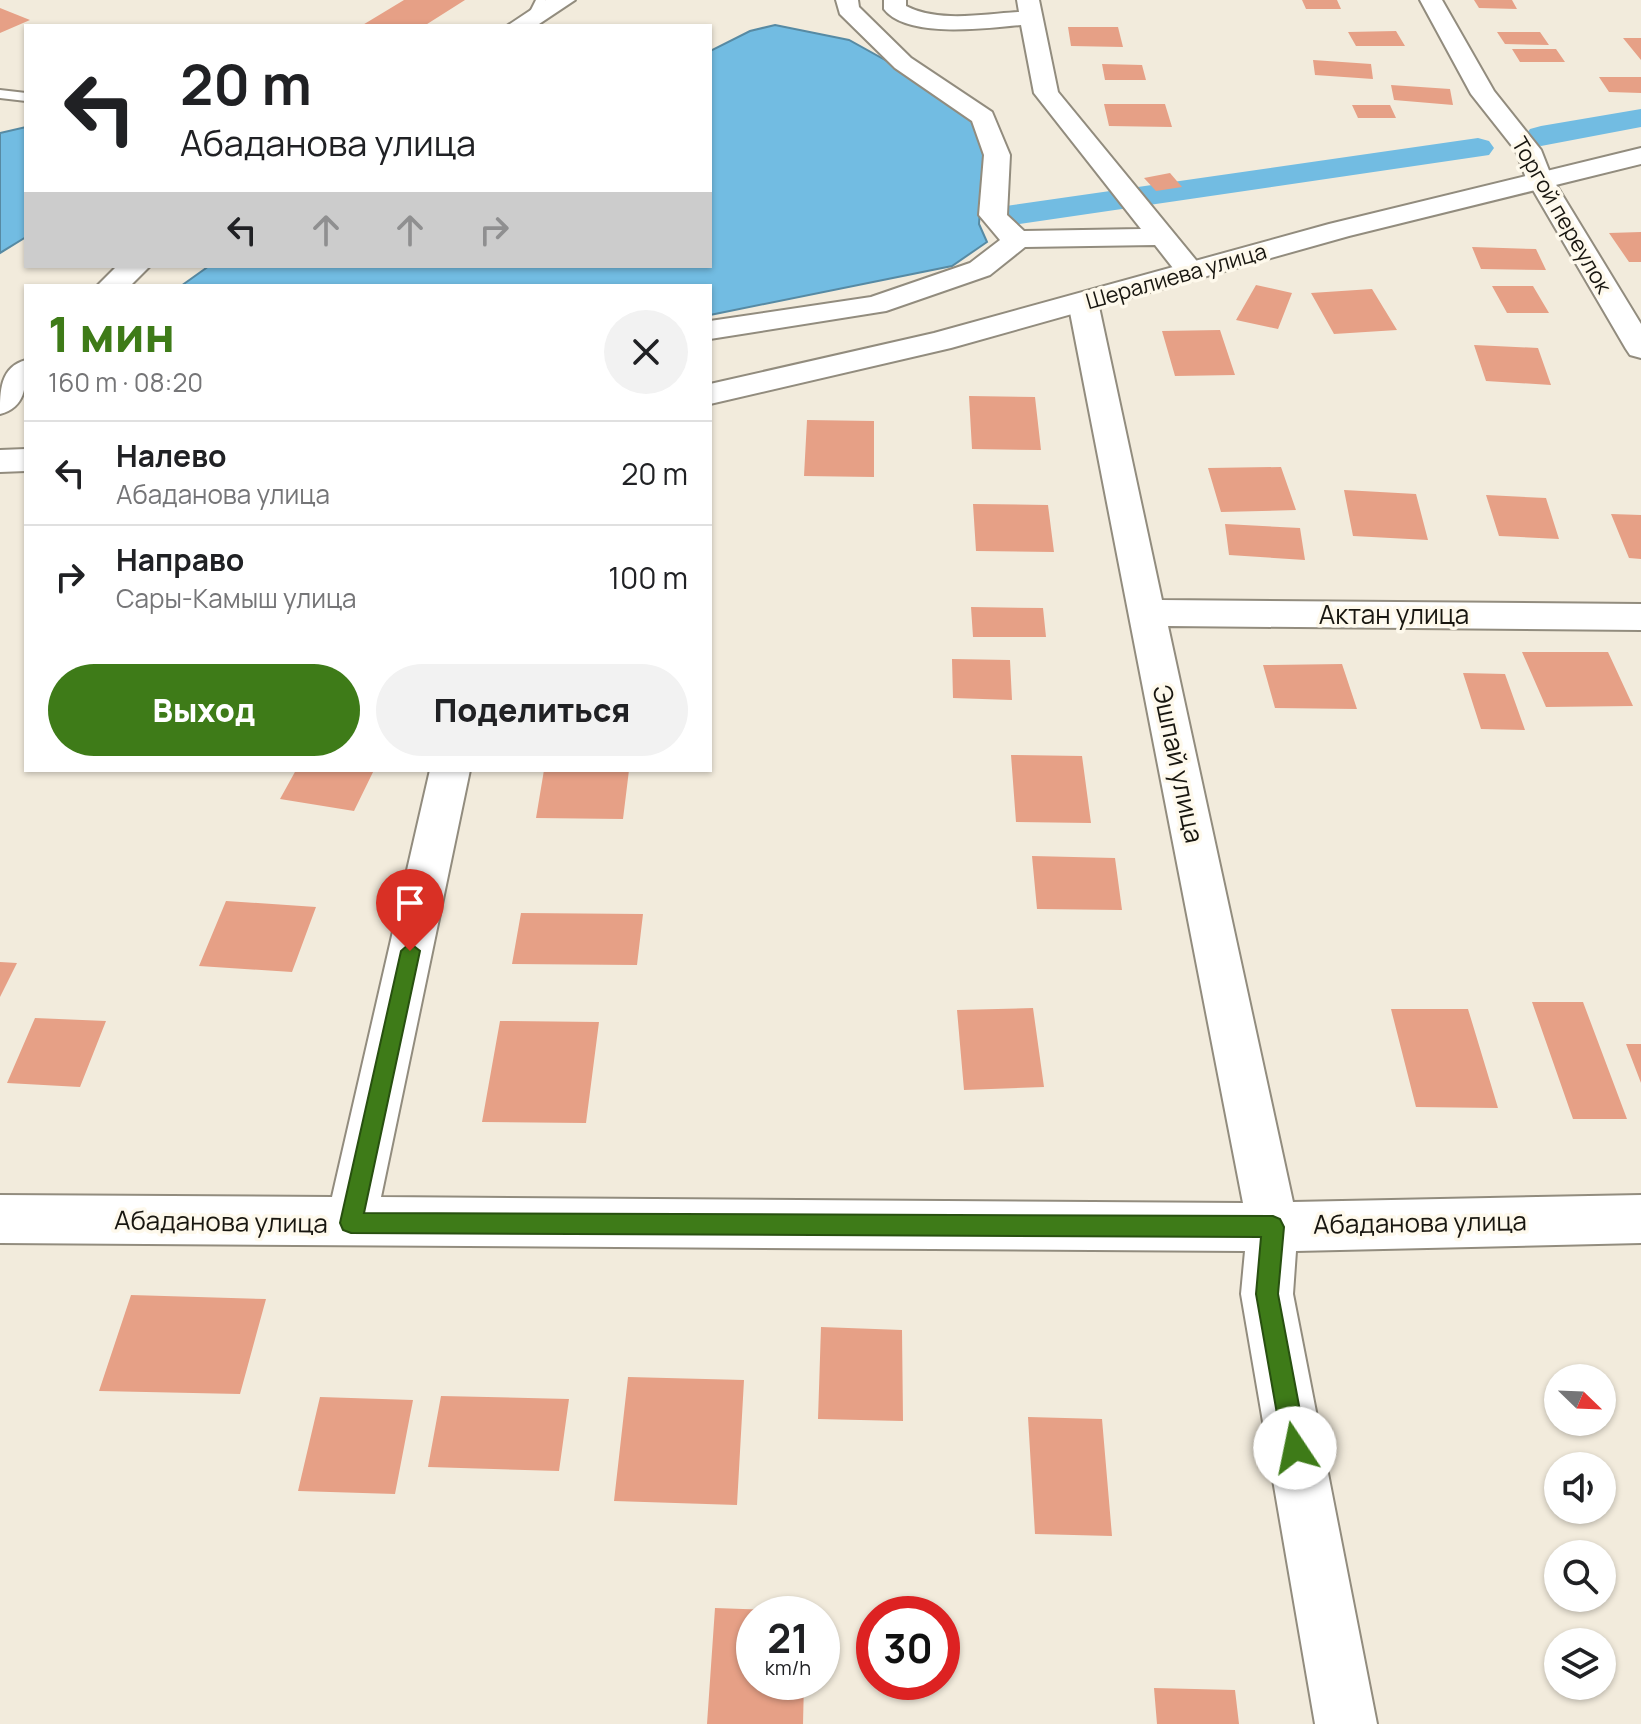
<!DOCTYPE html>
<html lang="ru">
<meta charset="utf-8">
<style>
body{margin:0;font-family:Manrope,sans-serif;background:#f2f2f2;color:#202124;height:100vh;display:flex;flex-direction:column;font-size:30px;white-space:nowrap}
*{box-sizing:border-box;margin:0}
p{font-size:26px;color:#757577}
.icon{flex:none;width:44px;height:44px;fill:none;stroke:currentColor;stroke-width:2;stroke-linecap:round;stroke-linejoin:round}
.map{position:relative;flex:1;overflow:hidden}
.drawer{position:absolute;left:24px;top:284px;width:688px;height:488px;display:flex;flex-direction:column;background:#fff;border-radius:0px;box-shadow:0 2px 6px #0004}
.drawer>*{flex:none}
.banner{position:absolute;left:24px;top:24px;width:688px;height:244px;border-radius:0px;box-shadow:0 2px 6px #0004;background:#fff;color:#202124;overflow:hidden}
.needle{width:52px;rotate:113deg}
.buttons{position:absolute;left:1544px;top:1364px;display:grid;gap:16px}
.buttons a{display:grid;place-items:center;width:72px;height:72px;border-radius:50%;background:#fff;box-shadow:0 2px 6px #0004;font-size:40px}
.speed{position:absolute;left:736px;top:1596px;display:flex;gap:16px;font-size:40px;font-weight:700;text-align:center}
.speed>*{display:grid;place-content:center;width:104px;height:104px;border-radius:50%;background:#fff;box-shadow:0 2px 6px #0004;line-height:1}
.speed small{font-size:20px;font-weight:400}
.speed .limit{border:12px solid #d22;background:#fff;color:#111}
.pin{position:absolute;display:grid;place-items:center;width:68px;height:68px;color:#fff;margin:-82px -34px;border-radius:50% 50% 50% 0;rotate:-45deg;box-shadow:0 0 8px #0007}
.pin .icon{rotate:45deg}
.me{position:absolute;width:88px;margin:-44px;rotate:349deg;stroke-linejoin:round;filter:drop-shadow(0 0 6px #0008)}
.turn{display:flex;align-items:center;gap:28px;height:168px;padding:0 24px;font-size:36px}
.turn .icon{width:104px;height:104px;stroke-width:2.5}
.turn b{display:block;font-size:56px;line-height:68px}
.lanes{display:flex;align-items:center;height:76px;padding:0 24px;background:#0003;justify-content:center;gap:40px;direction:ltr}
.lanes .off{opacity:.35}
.round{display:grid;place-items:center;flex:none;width:84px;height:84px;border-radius:42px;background:#f2f2f2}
.overview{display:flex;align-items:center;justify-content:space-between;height:136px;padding:0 24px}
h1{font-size:48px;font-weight:800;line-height:60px;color:#3e7b18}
.button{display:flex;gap:16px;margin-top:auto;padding:16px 24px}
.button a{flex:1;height:92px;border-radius:48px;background:#3e7b18;color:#fff;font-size:32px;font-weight:800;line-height:92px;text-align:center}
.button a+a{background:#f2f2f2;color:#202124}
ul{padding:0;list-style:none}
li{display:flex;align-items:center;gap:24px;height:104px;padding:0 24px;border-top:2px solid #e0e0e0}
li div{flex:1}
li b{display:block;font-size:30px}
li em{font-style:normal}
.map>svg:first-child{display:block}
.water{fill:#72bce2;stroke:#578aa3;stroke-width:2}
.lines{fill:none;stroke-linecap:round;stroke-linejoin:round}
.canal{fill:#72bce2;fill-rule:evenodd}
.building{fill:#e6a086}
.service-casing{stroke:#928c7e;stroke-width:4}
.minor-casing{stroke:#928c7e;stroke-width:4}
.tertiary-casing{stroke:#928c7e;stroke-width:4}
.service{fill:#fff;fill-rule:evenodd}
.minor{fill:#fff;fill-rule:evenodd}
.tertiary{fill:#fff;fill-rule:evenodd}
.route{fill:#3e7b18;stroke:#285010;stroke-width:2}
.labels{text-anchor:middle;stroke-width:7;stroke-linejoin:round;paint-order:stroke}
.far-street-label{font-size:22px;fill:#181610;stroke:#fef9ec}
.street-label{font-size:26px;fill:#181610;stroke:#fef9ec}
</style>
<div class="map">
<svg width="1641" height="1724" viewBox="0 0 1641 1724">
<rect width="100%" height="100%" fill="#f2ebdc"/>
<path class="water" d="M775 25 849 40 932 86 966 112 985 139 979 224 987 242 952 266 710 315V286H181L209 266H710V51L750 31Z
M26 127V237L0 253V133Z"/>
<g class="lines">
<path class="canal" d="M1641 109V127L1541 146 1530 143 1525 136 1530 129 1541 126Z
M1478 138 1489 141 1494 148 1489 155 1006 226 994 223 989 216 994 209 1006 206Z"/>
</g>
<path class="building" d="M404 0H465L424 26H361Z
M1302 0H1337L1341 9H1306Z
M1474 0H1512L1517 9 1479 8Z
M0 8 30 20 0 33Z
M1068 27H1118L1123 47 1071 46Z
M1396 31 1405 46H1356L1348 32Z
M1497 32H1540L1549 45 1505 44Z
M1623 38H1641V60Z
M1512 49H1556L1565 62H1520Z
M1313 60 1371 64 1373 79 1315 75Z
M1102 64 1142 65 1146 80H1105Z
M1599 77H1641V93L1609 92Z
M1391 85 1450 89 1453 105 1394 100Z
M1104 104H1165L1172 127 1109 126Z
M1352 105H1390L1396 118H1358Z
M1170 173 1182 187 1156 191 1144 178Z
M1641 232V262H1629L1609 233Z
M1472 247 1536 249 1546 270 1481 269Z
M1256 285 1292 293 1278 329 1236 320Z
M1492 286H1533L1549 313H1507Z
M1372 289 1397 330 1334 334 1311 293Z
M1220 330 1235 375 1175 376 1162 331Z
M1474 345 1538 348 1551 385 1486 381Z
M969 396 1035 397 1041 450 972 449Z
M807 420 874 421V477L804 476Z
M1281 467 1296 510 1221 512 1208 468Z
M1344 490 1416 494 1428 540 1353 536Z
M1486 495 1546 498 1559 539 1499 536Z
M973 504 1048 505 1054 552 976 551Z
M1611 514 1641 515V559L1629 558Z
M1225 524 1300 528 1305 560 1229 555Z
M971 607 1043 608 1046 637H973Z
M1522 652H1608L1633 706 1546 707Z
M952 659 1010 660 1012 700 953 698Z
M1342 664 1357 709 1275 708 1263 665Z
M1463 673 1505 674 1525 730 1481 729Z
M1011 755 1082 756 1091 823 1016 822Z
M296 770H374L354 811 280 799Z
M544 770H629L623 819 536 818Z
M1032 856 1115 858 1122 910 1037 909Z
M226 901 316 907 292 972 199 966Z
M521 913 643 914 637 965 512 964Z
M0 962 17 963 0 997Z
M1532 1002H1583L1627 1119H1573Z
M1033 1008 1044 1087 964 1090 957 1010Z
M1391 1009H1468L1498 1108 1416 1107Z
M35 1018 106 1021 80 1087 7 1083Z
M500 1021 599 1022 586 1123 482 1122Z
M1626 1044H1641V1083Z
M131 1295 266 1299 240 1394 99 1391Z
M821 1327 902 1330 903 1421 818 1419Z
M628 1377 744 1380 737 1505 614 1501Z
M441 1396 569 1399 559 1471 428 1467Z
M320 1397 413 1400 395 1494 298 1491Z
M1028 1417 1102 1419 1112 1536 1035 1534Z
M715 1608 804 1611 754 1614V1682H804L803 1724H707Z
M1154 1688 1235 1690 1239 1724H1157Z"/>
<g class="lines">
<defs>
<path id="service" d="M536 0H546L533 22H525Z
M0 90 26 93V101L0 98Z"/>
<path id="minor" d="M836 0H858L859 7 911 58 992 112 1010 155 1007 215 1024 231 1141 229 1034 93 1021 25C987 28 907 39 884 9V0H906V6C939 23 984 14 1019 12L1017 0H1039L1058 92 1200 265 1204 271 1200 277H1180L1155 245 1025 247 990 275 886 311 710 339V321L871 297 970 263 1000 240 979 215 984 155 972 121 895 68 840 14Z
M1420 0H1442L1494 91 1541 150 1552 178 1641 324V358L1630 355 1626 349 1526 178 1516 151 1471 94Z
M1083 293 1093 296 1098 302 1162 600 1641 604V630L1168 626 1293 1202 1641 1195V1243L1296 1251 1293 1294 1377 1724H1315L1241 1294 1245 1251 0 1243V1195L332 1197 430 770H470L381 1197 1243 1203 1068 302 1073 296Z"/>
<path id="tertiary" d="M546 0H575L536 26H507Z
M1641 148V164L1349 236 951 348 710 404V384L934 333 1329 224Z
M117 266H150L130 286H97Z
M26 360C26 384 27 407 0 414 0 391 0 367 26 360Z
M26 449V471L0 472V450Z"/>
</defs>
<use href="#service" class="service-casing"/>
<use href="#minor" class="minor-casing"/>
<use href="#tertiary" class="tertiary-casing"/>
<use href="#service" class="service"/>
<use href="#minor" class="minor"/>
<use href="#tertiary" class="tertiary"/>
</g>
<path class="route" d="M410 943 420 951 364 1213 1273 1216 1280 1219 1284 1227 1278 1294 1307 1448 1304 1456 1295 1460 1287 1456 1283 1448 1256 1294 1261 1237 351 1233 343 1230 340 1223 401 951Z"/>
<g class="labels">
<g class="far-street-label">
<text transform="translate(1562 215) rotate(60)" y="8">Торгой переулок</text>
<text transform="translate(1176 276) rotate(-16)" y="8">Шералиева улица</text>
</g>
<g class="street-label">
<text x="1394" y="624">Актан улица</text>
<text transform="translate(1178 764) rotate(78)" y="9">Эшпай улица</text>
<text transform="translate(221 1222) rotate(1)" y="9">Абаданова улица</text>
<text transform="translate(1420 1223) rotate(-1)" y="9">Абаданова улица</text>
</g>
</g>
</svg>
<div class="buttons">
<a><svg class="needle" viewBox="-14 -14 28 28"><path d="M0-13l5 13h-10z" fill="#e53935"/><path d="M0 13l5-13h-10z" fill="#757577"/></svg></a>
<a><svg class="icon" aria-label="sound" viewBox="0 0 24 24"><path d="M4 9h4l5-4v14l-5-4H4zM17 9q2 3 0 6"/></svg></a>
<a><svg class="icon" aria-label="search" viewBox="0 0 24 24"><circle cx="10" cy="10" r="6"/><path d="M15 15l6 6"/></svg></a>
<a><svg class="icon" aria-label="layers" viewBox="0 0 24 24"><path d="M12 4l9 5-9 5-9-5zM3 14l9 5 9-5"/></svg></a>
</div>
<div class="speed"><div>21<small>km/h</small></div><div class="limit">30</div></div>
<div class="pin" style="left:410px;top:951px;background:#d93025"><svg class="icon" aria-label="arrive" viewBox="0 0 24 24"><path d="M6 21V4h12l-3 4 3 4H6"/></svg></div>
<svg class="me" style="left:1295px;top:1448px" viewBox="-20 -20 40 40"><circle r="19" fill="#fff"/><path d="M0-13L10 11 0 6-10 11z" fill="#3e7b18"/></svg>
<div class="banner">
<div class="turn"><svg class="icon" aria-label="left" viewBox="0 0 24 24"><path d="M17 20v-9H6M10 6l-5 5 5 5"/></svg><div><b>20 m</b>Абаданова улица</div></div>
<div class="lanes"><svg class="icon" aria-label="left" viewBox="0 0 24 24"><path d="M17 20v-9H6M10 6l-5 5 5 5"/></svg><svg class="icon off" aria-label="ahead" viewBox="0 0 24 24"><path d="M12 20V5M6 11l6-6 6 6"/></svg><svg class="icon off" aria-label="ahead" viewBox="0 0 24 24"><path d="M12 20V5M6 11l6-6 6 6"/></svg><svg class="icon off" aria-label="right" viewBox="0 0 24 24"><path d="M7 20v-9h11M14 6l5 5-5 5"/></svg></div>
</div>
<section class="drawer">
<div class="overview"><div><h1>1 мин</h1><p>160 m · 08:20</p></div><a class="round"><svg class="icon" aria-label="close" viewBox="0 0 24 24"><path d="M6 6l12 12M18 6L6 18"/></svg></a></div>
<ul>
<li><svg class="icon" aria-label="left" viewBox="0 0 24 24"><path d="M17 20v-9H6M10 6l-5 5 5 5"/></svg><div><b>Налево</b><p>Абаданова улица</p></div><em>20 m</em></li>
<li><svg class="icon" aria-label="right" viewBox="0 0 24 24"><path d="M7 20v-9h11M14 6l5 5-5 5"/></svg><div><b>Направо</b><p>Сары-Камыш улица</p></div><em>100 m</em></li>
</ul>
<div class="button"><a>Выход</a><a>Поделиться</a></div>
</section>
</div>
